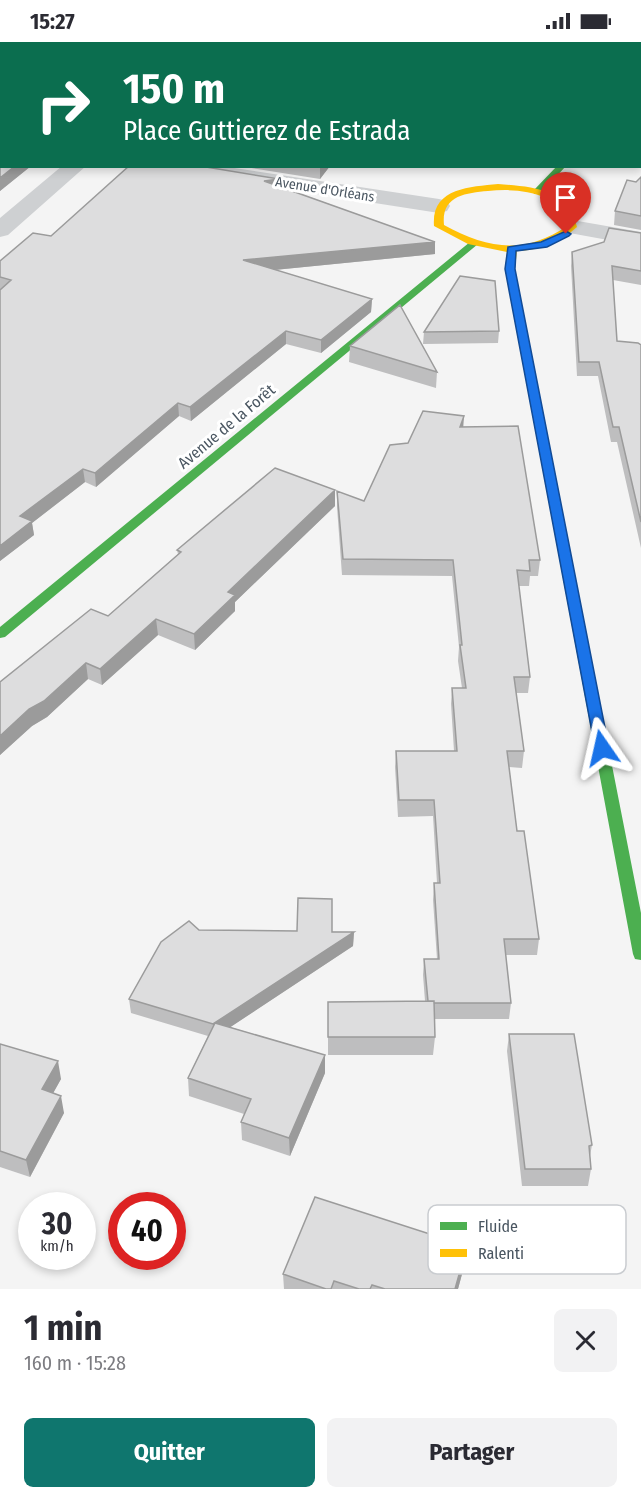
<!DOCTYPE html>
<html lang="fr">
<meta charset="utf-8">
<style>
body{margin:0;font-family:"Fira Sans Condensed",sans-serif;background:#f2f2f3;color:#2b2b33;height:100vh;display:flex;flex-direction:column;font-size:22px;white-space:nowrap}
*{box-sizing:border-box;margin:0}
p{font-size:20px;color:#7c7c81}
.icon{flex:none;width:33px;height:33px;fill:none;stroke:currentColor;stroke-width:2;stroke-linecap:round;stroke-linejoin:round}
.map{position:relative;height:1247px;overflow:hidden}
.panel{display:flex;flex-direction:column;background:#fff;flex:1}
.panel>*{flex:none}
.top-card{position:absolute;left:0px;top:0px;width:642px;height:126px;box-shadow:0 3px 9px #0003;background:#0b6e4f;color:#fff;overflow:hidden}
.speed{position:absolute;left:18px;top:1150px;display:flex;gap:12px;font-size:30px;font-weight:700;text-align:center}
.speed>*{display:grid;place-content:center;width:78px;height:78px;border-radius:50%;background:#fff;box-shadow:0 3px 9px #0003;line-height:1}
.speed small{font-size:15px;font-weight:400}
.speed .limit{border:9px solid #d22;background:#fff;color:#111}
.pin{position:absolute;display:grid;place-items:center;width:51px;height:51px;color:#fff;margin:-62px -26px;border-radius:50% 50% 50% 0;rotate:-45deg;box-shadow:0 0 6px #0007}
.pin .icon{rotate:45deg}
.me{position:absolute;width:66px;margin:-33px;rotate:349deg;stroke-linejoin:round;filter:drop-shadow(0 0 4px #0008)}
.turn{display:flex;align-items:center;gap:21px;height:126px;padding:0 24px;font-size:27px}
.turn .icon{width:78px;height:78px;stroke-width:2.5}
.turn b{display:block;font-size:42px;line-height:51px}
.round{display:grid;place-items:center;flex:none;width:63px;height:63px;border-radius:9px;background:#f2f2f3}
.head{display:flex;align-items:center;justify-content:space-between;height:102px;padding:0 24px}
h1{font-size:36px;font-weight:700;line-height:45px}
.action{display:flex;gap:12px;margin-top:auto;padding:12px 24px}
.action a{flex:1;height:69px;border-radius:9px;background:#0f766e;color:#fff;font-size:24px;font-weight:700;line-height:69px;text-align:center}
.action a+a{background:#f2f2f3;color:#2b2b33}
.status{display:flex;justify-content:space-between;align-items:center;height:42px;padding:0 30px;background:#fff;direction:ltr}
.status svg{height:16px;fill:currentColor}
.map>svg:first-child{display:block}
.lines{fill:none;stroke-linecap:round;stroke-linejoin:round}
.street{fill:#ced0d2;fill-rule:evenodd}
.fast{fill:#4caf50;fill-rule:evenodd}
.slow{fill:#ffc107;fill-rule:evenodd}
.wall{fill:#bebebf}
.shaded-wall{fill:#9b9b9b}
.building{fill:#ddddde;stroke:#9b9b9b;stroke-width:1.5}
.route{fill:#1a73e8;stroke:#114b97;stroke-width:1.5}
.labels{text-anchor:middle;stroke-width:6;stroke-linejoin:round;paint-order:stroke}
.far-street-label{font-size:14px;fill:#4a5661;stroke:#fff}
.street-label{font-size:16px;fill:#4a5661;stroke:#fff}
.key{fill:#fff;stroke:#c9ccd0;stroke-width:1.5}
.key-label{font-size:16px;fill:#4a5661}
</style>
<div class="status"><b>15:27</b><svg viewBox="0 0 49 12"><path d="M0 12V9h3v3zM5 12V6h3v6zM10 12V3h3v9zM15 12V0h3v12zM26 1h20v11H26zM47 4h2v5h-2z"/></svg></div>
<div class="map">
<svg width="641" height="1247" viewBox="0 0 641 1247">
<rect width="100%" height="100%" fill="#f4f4f4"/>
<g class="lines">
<path class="street" d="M62 124H86L8 193 0 195V176Z
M165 124H221L439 157 447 159 450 164 447 169 439 171 175 130 167 129Z
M572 178 641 190V204L564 190 561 185 564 180Z"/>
<path class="fast" d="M557 124H566L540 152H534V148Z
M470 200 478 202 5 595 0 596V585Z
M565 511 571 515 641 871V918L635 917 633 912 559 515Z"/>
<path class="slow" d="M640 58H641V62H640Z
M498 142C532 145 568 146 577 185 561 200 538 209 517 209L515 227 571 515 565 519 559 515 505 227 507 210 468 202 434 184C431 146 469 145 498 142ZM488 149C518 146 560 149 567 184 525 213 487 207 444 183 441 154 465 151 488 149Z"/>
</g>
<path class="wall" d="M0 0 2 2V124H31L0 149V94L1 91H0Z
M239 124H330L320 137Z
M641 135V188L614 183 615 169 636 140Z
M279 144 435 200V212L274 228 372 257 371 270 321 311 286 302 191 379 179 374 96 445 85 440 32 481 34 493 0 519V219L51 194Z
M641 191V243L613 238 617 299 641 303V506L617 400H611L598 334H577L571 224 572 210Z
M499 289 498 301 423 302 424 290Z
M350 304 437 330 436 346 349 320Z
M464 385 540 518 538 534H530L529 544H519L530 635 528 651H516L524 709 522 726 509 725 517 789 539 897 537 913H506L511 961 509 977H435V995L433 1013H328V960L425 959 423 933 424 917H437L433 858 434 841H437L433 774 398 775 395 725 396 709H454L451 662 452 646H462L458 619 459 605 452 534 342 533 337 465V449L364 459 408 401Z
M335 448V464L235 560V569L195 608 158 593 102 643 88 637 47 675 32 684 0 713V640L108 574 178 512 177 508Z
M199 888 354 890 353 904 230 985 325 1013V1031L290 1114 242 1098 241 1080 244 1072 189 1054 188 1036 208 994 131 971 129 957Z
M509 992 592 1103 590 1114 591 1127 588 1144H522L507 1009Z
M0 1002 61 1037 53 1051 64 1071 30 1135 0 1125Z
M465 1221 458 1247H284L283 1232Z"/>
<path class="shaded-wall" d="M445 0H460L458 2H443Z
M15 124H31L0 149V136Z
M320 124H330L320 137Z
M279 137 280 149 264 139Z
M435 200V212L243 231V218Z
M372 257 371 270 321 311V298Z
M286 289V302L191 379 190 365Z
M178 361 179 374 96 445 95 431Z
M464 374 463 389 460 385Z
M83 427 85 440 32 481 34 493 0 519V504L20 474Z
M335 448V464L235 560V569L195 608 194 592 228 550Z
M156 577 158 593 102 643 100 627Z
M86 621 88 637 47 675 32 684 0 713V694L29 667Z
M354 890 353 904 214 996 213 982Z
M325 1013V1031L290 1114 289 1096Z
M58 1019 61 1037 46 1064 42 1047Z
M61 1054 64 1071 30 1135 26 1118Z
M467 1204 465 1221 458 1247H455Z"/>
<path class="building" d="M0 0H445L443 2H2V80H0Z
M558 0H641V40L640 2H556Z
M2 88V124H15L0 136V94Z
M129 124H200L279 137 264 139 435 200 243 218 372 257 321 298 286 289 190 365 178 361 95 431 83 427 20 474 32 479 0 504V248L11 238 0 235V219L33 191 51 194Z
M641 135V174L615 169 627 138 636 140Z
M609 186 641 191V229L612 224 617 299 638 301 641 303V480L619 385H613L599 320H579L572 210 604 200Z
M460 234 495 239 499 289 424 290Z
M400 263 437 330 350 304Z
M423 369 464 374 460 385 518 384 540 518H529L530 529 517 528 530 635H514L524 709H507L517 789H524L539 897H504L511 961H434V959H428L424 917H439L434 841H440L434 758H399L396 709H457L452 646H466L460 603H462L453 518 343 517 337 449 364 459 390 403 408 401Z
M275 426 335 448 228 550 235 553 194 592 156 577 100 627 86 621 44 659 29 667 0 694V640L91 567 108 574 181 510 177 508Z
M298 856 332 857V890H354L213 982 129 957 161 900 189 879 199 888 297 889Z
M434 959 435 995H328V960Z
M215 981 325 1013 289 1096 241 1080 251 1057 188 1036Z
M509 992H574L592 1103 589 1104 591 1127H525Z
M0 1002 58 1019 42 1047 61 1054 26 1118 0 1109Z
M315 1155 467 1204 455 1247H385L372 1243 370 1247H359L334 1239 331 1247H326L283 1232Z"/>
<path class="route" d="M566 189 571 192 569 194 547 205 516 209 515 227 609 706 602 712 595 706 505 227 508 205 541 200Z"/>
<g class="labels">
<g class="far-street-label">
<text transform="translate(325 147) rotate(9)" y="5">Avenue d'Orléans</text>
</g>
<g class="street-label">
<text transform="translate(226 384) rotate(-40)" y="6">Avenue de la Forêt</text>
</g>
</g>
<rect x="428" y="1163" width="198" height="69" rx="9" class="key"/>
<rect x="440" y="1180" width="27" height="8" fill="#4caf50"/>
<rect x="440" y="1207" width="27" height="8" fill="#ffc107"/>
<g class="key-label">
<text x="478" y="1190">Fluide</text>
<text x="478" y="1217">Ralenti</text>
</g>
</svg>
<div class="speed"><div>30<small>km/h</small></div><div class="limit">40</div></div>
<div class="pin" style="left:566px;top:192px;background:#d93025"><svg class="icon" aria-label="arrive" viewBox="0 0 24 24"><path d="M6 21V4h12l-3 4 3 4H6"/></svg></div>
<svg class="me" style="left:602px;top:706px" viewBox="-20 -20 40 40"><path d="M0-17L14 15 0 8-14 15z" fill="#1a73e8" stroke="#fff" stroke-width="4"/></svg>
<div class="top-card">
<div class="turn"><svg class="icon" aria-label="right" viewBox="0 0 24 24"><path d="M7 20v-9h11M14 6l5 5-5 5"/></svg><div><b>150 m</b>Place Guttierez de Estrada</div></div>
</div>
</div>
<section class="panel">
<div class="head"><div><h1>1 min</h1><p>160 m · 15:28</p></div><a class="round"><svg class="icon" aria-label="close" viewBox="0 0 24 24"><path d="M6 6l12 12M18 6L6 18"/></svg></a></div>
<div class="action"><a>Quitter</a><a>Partager</a></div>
</section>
